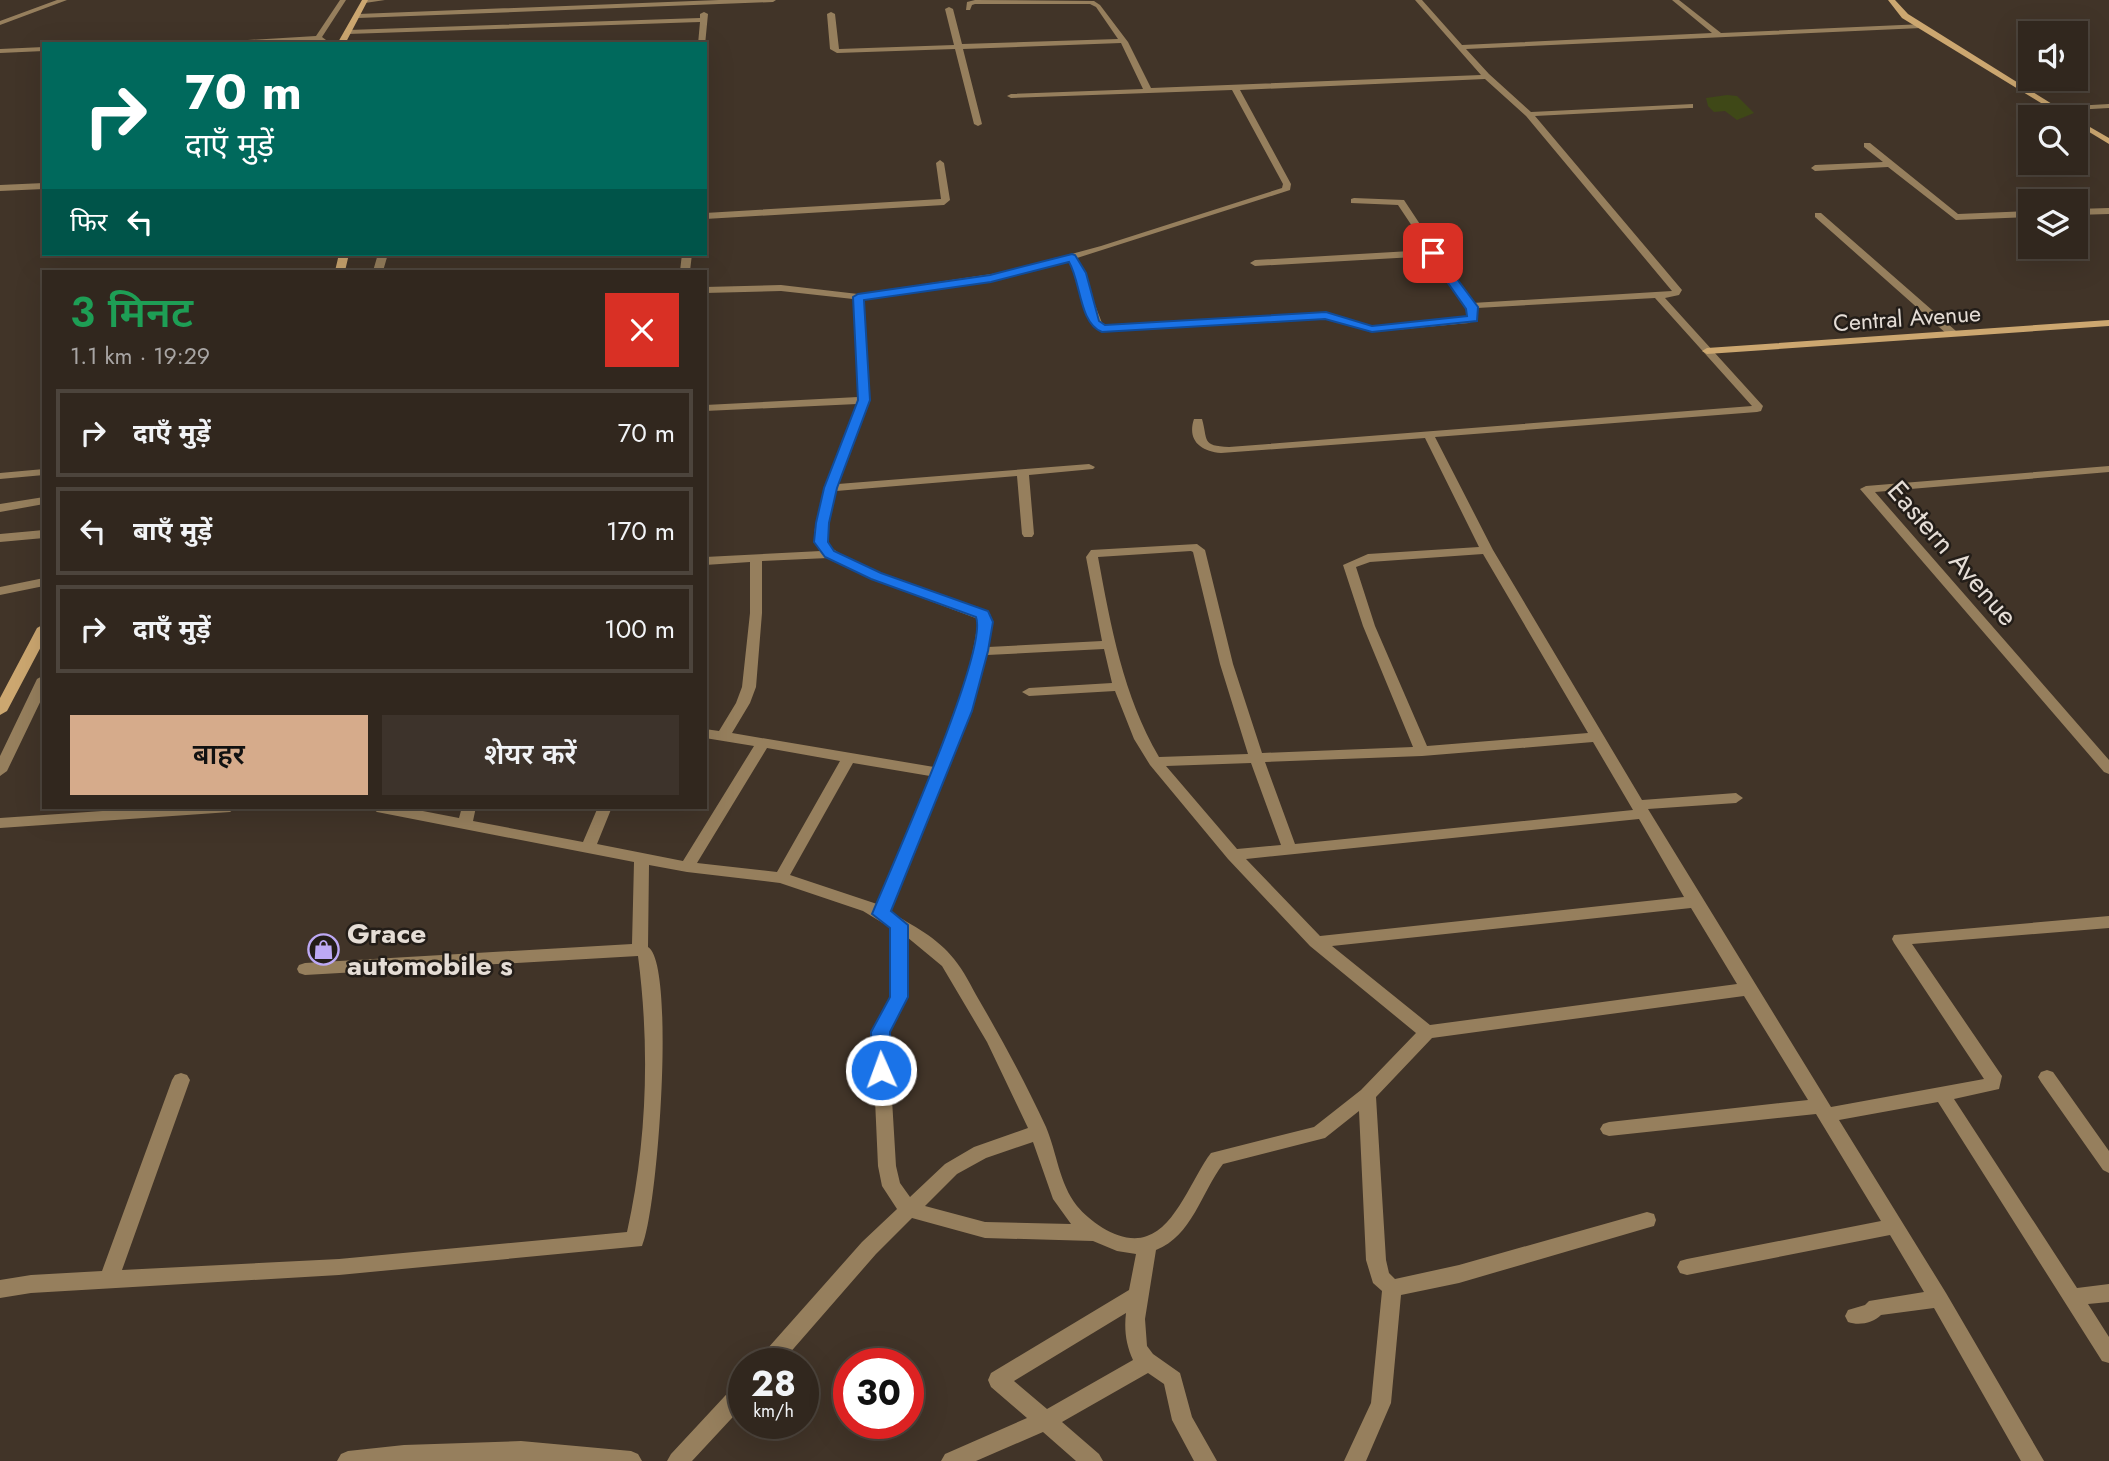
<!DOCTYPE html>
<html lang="hi">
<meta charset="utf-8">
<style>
body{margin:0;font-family:Jost,"Noto Sans Devanagari",sans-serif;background:#3d332b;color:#f1f3f6;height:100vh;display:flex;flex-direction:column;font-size:26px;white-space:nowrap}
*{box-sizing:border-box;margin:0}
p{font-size:23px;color:#a8a5a4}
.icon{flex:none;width:38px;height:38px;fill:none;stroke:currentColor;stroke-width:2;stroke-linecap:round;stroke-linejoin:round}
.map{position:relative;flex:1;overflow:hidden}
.sheet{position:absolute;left:42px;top:270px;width:665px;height:539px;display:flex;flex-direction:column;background:#31271e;border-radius:0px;box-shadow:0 7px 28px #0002,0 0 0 2px #4c443c}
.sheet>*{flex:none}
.guide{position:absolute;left:42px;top:42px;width:665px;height:214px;border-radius:0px;box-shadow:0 7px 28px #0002,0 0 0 2px #4c443c;background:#00695c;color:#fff;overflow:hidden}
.tools{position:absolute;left:2018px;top:21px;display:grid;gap:14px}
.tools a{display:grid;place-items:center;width:70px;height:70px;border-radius:0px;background:#31271e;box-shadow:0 7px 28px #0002,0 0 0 2px #4c443c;font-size:35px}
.speed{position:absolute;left:728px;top:1348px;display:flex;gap:14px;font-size:35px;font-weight:700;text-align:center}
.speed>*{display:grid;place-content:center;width:91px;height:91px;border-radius:50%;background:#31271e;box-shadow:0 7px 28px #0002,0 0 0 2px #4c443c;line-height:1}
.speed small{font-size:18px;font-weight:400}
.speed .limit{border:10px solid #d22;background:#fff;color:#111}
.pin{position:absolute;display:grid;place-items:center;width:60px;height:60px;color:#fff;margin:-30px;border-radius:14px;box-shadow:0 4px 10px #0006}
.me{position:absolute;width:77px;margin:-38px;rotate:358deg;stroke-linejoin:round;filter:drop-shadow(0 0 5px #0008)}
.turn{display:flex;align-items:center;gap:24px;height:147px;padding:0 28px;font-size:32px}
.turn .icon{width:91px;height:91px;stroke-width:2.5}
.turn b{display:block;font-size:49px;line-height:60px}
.then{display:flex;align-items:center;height:66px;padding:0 28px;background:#0003;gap:14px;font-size:26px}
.round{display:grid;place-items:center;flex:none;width:74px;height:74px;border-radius:0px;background:#3d332b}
.summary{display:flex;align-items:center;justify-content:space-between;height:119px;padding:0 28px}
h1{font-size:42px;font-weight:600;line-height:52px;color:#1e9e55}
.primary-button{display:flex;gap:14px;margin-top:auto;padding:14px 28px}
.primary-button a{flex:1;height:80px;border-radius:0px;background:#d6ab8b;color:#111;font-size:28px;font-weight:600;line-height:80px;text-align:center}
.primary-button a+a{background:#3d332b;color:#f1f3f6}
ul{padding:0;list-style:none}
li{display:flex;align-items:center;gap:21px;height:88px;margin:0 14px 10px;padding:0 14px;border:4px solid #4c443c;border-radius:0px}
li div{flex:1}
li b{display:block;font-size:26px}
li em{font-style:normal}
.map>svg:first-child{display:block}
.green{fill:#3f4817}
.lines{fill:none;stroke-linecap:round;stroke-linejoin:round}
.street{fill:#967f5d;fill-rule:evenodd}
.secondary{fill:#cca770;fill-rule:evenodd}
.route{fill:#1a73e8;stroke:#114b97;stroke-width:2}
.labels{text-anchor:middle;stroke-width:5;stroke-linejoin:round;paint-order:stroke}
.far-street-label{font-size:23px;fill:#e5ddd6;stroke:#231d18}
.street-label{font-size:28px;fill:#e5ddd6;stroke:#231d18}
.poi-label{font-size:28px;font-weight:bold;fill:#e5ddd6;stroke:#231d18;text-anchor:start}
</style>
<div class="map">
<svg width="2109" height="1461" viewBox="0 0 2109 1461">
<rect width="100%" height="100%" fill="#413428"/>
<path class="green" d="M1727 95 1737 96 1754 113 1737 120 1725 111 1714 112 1708 106 1706 98Z"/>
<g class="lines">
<path class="street" d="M57 0H67L0 25V21Z
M340 0H346L322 37 326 40 324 44H316L317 40 181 44 316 36Z
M362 0H385L365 3Z
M719 0H776L773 2 358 18 354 16 358 14Z
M975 0 1094 1 1100 5 1128 42 1151 88 1481 75 1415 0H1422L1462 45 1712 33 1672 0H1679L1721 33 1924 24 1921 28 1466 49 1489 74 1531 112 1693 104V108H1690L1535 116 1682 290 1679 295 1665 298 1763 406 1761 411 1757 412 1435 437 1493 550 1642 800 1736 793 1743 798 1736 803 1648 809 1831 1107 1984 1079 1894 943 1892 939 1894 935 2109 916V928L1912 944 2002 1076 1999 1089 1954 1099 2077 1288 2109 1284V1302L2088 1304 2109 1337V1363L2102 1361 1938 1102 1839 1120 1946 1293 2044 1461H2021L1934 1308 1881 1315C1873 1323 1859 1326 1848 1322L1845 1316 1848 1310 1865 1305 1869 1301 1924 1292 1890 1235 1687 1275 1680 1273 1677 1267 1680 1261 1687 1259 1881 1221 1816 1114 1609 1136 1603 1134 1600 1129 1603 1124 1609 1122 1808 1100 1744 996 1432 1038 1376 1097 1386 1260 1389 1273 1395 1279 1459 1265 1647 1212 1654 1214 1656 1220 1654 1226 1647 1228 1459 1283 1401 1295 1391 1403 1366 1461H1344L1371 1403 1382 1291 1373 1283 1366 1260 1359 1111 1325 1138 1223 1164C1201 1193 1192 1236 1156 1250L1145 1319 1147 1346 1153 1354 1180 1373 1192 1417 1217 1461H1194L1172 1420 1164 1384 1148 1373 1062 1422 1099 1454 1103 1461H1076L1043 1432 976 1461H941L945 1454 1027 1418 991 1387 988 1380 991 1373 1129 1290 1136 1254 1117 1251 1093 1241 985 1238 912 1218 876 1254 781 1363H758L761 1356 862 1242 897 1209 882 1186 878 1166 872 1033 891 997V928L863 911 780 883 687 872 649 865 648 947C676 963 658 1211 642 1246L339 1275 31 1293 0 1298V1280L31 1275 102 1271 172 1080 175 1075 181 1073 187 1075 190 1080 122 1270 339 1259 627 1232C647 1142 650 1048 638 956L305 975 299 973 297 969 299 965 305 963 632 944 634 862 377 812 370 807H402L459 818 462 807H476L473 821 583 842 598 807H612L597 844 683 861 754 746 705 738V729L719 731 736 703 742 687 750 613V562L705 565V557L821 551C821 550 815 543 815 542 809 519 848 429 857 404L705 411V405L858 397 853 299 781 291 705 293V287L781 285 858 294 1005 272 1101 246 1282 188 1283 184 1232 90 1011 98 1007 96 1011 94 1143 89 1121 43 963 49 982 124 978 126 974 124 955 49 837 53 830 49 827 14 831 12 835 14 839 49 954 45 945 9 949 7 953 9 962 44 1118 39 1096 7 1090 4H975L972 5 970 10H966L967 2ZM1485 79 1526 116 1672 291 1472 303 1404 200 1354 198 1351 199V203L1398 205 1428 250 1255 260 1250 263 1255 266 1432 256 1467 309 1468 316 1372 326 1326 313 1104 326 1102 323 1077 258 1290 190 1291 184 1240 90ZM1069 261C1078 280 1082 323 1102 332L1326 319 1372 332 1469 323 1478 317 1477 308 1655 298 1752 406 1229 447C1201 446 1208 440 1202 419H1194C1187 440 1200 451 1221 453L1425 438 1479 547 1368 554 1343 565 1363 626 1413 747 1262 753 1233 664 1205 550 1197 544 1091 550 1086 557 1102 641 988 647 991 617 990 614C963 604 838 563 828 543 822 530 833 505 836 491L1017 476 1022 534 1024 537H1032L1034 534 1029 475 1093 469 1095 467 1089 464 838 484 869 400 863 299 1006 278ZM1191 551 1193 552 1220 664 1248 754 1159 757C1123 695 1111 627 1098 557ZM1483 554 1588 733 1427 746 1375 626 1356 567 1370 562ZM828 558 872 579 978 619C972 671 954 719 934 767L732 733 750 703 756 687 762 613V561ZM1104 649 1112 683 1029 688 1022 692 1029 696 1115 691 1134 739 1150 765 1228 859 1310 946 1416 1033 1361 1090 1314 1127 1211 1153C1193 1176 1176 1227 1147 1236 1123 1245 1092 1224 1077 1206 1059 1183 1057 1153 1046 1127 1026 1084 1003 1041 979 1000 971 986 964 971 954 959 938 938 912 925 890 912L971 711 987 655ZM1593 742 1633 810 1295 844 1265 762 1422 756ZM767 748 840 761 777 872 697 863ZM853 763 930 776 877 904 790 875ZM1251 763 1281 845 1237 849 1166 766ZM1639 819 1684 897 1320 936 1246 859ZM1691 908 1737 984 1430 1025 1332 946ZM907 937 942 966 987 1042 1028 1128 974 1147 945 1164 910 1197 900 1183 896 1166 888 1033 907 997ZM1033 1142 1053 1199 1071 1224 985 1222 925 1206 957 1174 986 1158ZM1126 1313C1124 1330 1126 1345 1133 1360L1047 1409 1014 1381Z
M704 12 708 14 705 45 698 44 700 22 348 34 344 32 348 30 700 18V14Z
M44 47V51L0 53V49Z
M2109 104V108L2056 111 2052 109 2056 107Z
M1864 143H1870L1958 214 2030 211V217L1956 220 1888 167 1815 171 1811 168 1815 165 1883 162 1864 147Z
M940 160 944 163 950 200 944 205 705 219V213L941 199 936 163Z
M44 183V189L0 191V185Z
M2109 208V214L2076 215V209Z
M1815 213H1821L1956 331V335H1948L1815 217Z
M378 254H388L383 271H373Z
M682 254H692L690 271H680Z
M2109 466V472L1875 492 2109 760V774L2104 772 1860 489 1866 486Z
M44 469V475L0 479V473Z
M44 497V504L0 512V504Z
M44 530V538L0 542V534Z
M44 578V586L0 595V587Z
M44 675V694L7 771 0 776V756L37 679Z
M161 807H237L230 812 0 828V818Z
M2047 1070 2053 1072 2109 1151V1173L2103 1170 2041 1082 2038 1077 2041 1072Z
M744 1381V1405L692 1461H667L671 1454 737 1383Z
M521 1441 631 1451 638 1454 642 1461H337L341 1454 348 1451 404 1445Z"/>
<path class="secondary" d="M362 0H368L345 44H337Z
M1888 0H1895L1908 14 2073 117H2064L1902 18Z
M2076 119 2109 138V144L2076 124Z
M339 254H349L345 271H335Z
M2109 320V326L1707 354 1702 351 1707 348Z
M44 624V641L7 711 0 715V698L37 628Z"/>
</g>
<path class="route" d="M1433 250 1436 251 1478 307 1477 321 1372 332 1325 319 1102 332C1079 323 1081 282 1069 262L991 282 864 300 870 400 837 488 829 523 828 542 834 551 881 573 988 611 993 622 988 651 972 711 891 911 908 925V997L890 1032 891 1070 888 1076 881 1078 875 1076 872 1070 871 1032 890 997V928L872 914C890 870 989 650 976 617L871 579 825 557 814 542 816 523 824 488 858 400 853 297 858 294 990 275 1072 254 1075 255 1086 273 1099 321 1105 325 1326 312 1372 326 1467 316 1466 309 1427 253Z"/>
<defs>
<symbol id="shop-ring" viewBox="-11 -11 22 22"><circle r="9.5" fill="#231d18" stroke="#bda9f5" stroke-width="1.5"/><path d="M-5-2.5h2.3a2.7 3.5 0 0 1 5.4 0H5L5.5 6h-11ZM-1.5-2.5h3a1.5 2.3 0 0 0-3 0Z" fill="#bda9f5"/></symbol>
</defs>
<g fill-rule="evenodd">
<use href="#shop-ring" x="306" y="932" width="35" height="35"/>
</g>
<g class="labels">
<g class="far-street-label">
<text transform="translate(1907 318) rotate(-4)" y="8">Central Avenue</text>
</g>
<g class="street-label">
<text transform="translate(1953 553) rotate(49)" y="10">Eastern Avenue</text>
</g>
<g class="poi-label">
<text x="347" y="943">Grace<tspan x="347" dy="32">automobile s</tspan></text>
</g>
</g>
</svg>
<div class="tools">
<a><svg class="icon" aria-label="sound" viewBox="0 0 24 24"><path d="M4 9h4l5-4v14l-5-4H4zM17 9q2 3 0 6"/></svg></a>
<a><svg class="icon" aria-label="search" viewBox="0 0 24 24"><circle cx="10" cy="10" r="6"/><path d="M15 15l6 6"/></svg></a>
<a><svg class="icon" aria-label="layers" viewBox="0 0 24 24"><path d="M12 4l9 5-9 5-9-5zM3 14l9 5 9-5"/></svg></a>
</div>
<div class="speed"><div>28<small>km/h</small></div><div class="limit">30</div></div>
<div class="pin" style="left:1433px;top:253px;background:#d93025"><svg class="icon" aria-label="arrive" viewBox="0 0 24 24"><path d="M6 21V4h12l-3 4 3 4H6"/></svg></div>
<svg class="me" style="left:881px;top:1070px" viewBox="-20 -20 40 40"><circle r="17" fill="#1a73e8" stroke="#fff" stroke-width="3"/><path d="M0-11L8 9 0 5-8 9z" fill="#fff"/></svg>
<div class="guide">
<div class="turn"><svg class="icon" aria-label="right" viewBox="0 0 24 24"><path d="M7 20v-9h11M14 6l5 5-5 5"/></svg><div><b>70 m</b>दाएँ मुड़ें</div></div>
<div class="then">फिर<svg class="icon" aria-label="left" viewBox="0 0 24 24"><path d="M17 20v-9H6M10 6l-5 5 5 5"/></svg></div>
</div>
<section class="sheet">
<div class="summary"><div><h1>3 मिनट</h1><p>1.1 km · 19:29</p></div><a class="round" style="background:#d93025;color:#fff"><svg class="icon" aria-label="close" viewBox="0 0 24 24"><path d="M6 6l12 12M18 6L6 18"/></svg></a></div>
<ul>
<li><svg class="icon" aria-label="right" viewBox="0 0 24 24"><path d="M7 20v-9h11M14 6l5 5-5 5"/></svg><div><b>दाएँ मुड़ें</b></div><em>70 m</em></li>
<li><svg class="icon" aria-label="left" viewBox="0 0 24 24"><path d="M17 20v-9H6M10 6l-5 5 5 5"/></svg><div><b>बाएँ मुड़ें</b></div><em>170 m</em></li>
<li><svg class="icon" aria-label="right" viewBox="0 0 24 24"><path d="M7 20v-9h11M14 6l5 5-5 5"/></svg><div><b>दाएँ मुड़ें</b></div><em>100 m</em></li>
</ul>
<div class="primary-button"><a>बाहर</a><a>शेयर करें</a></div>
</section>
</div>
